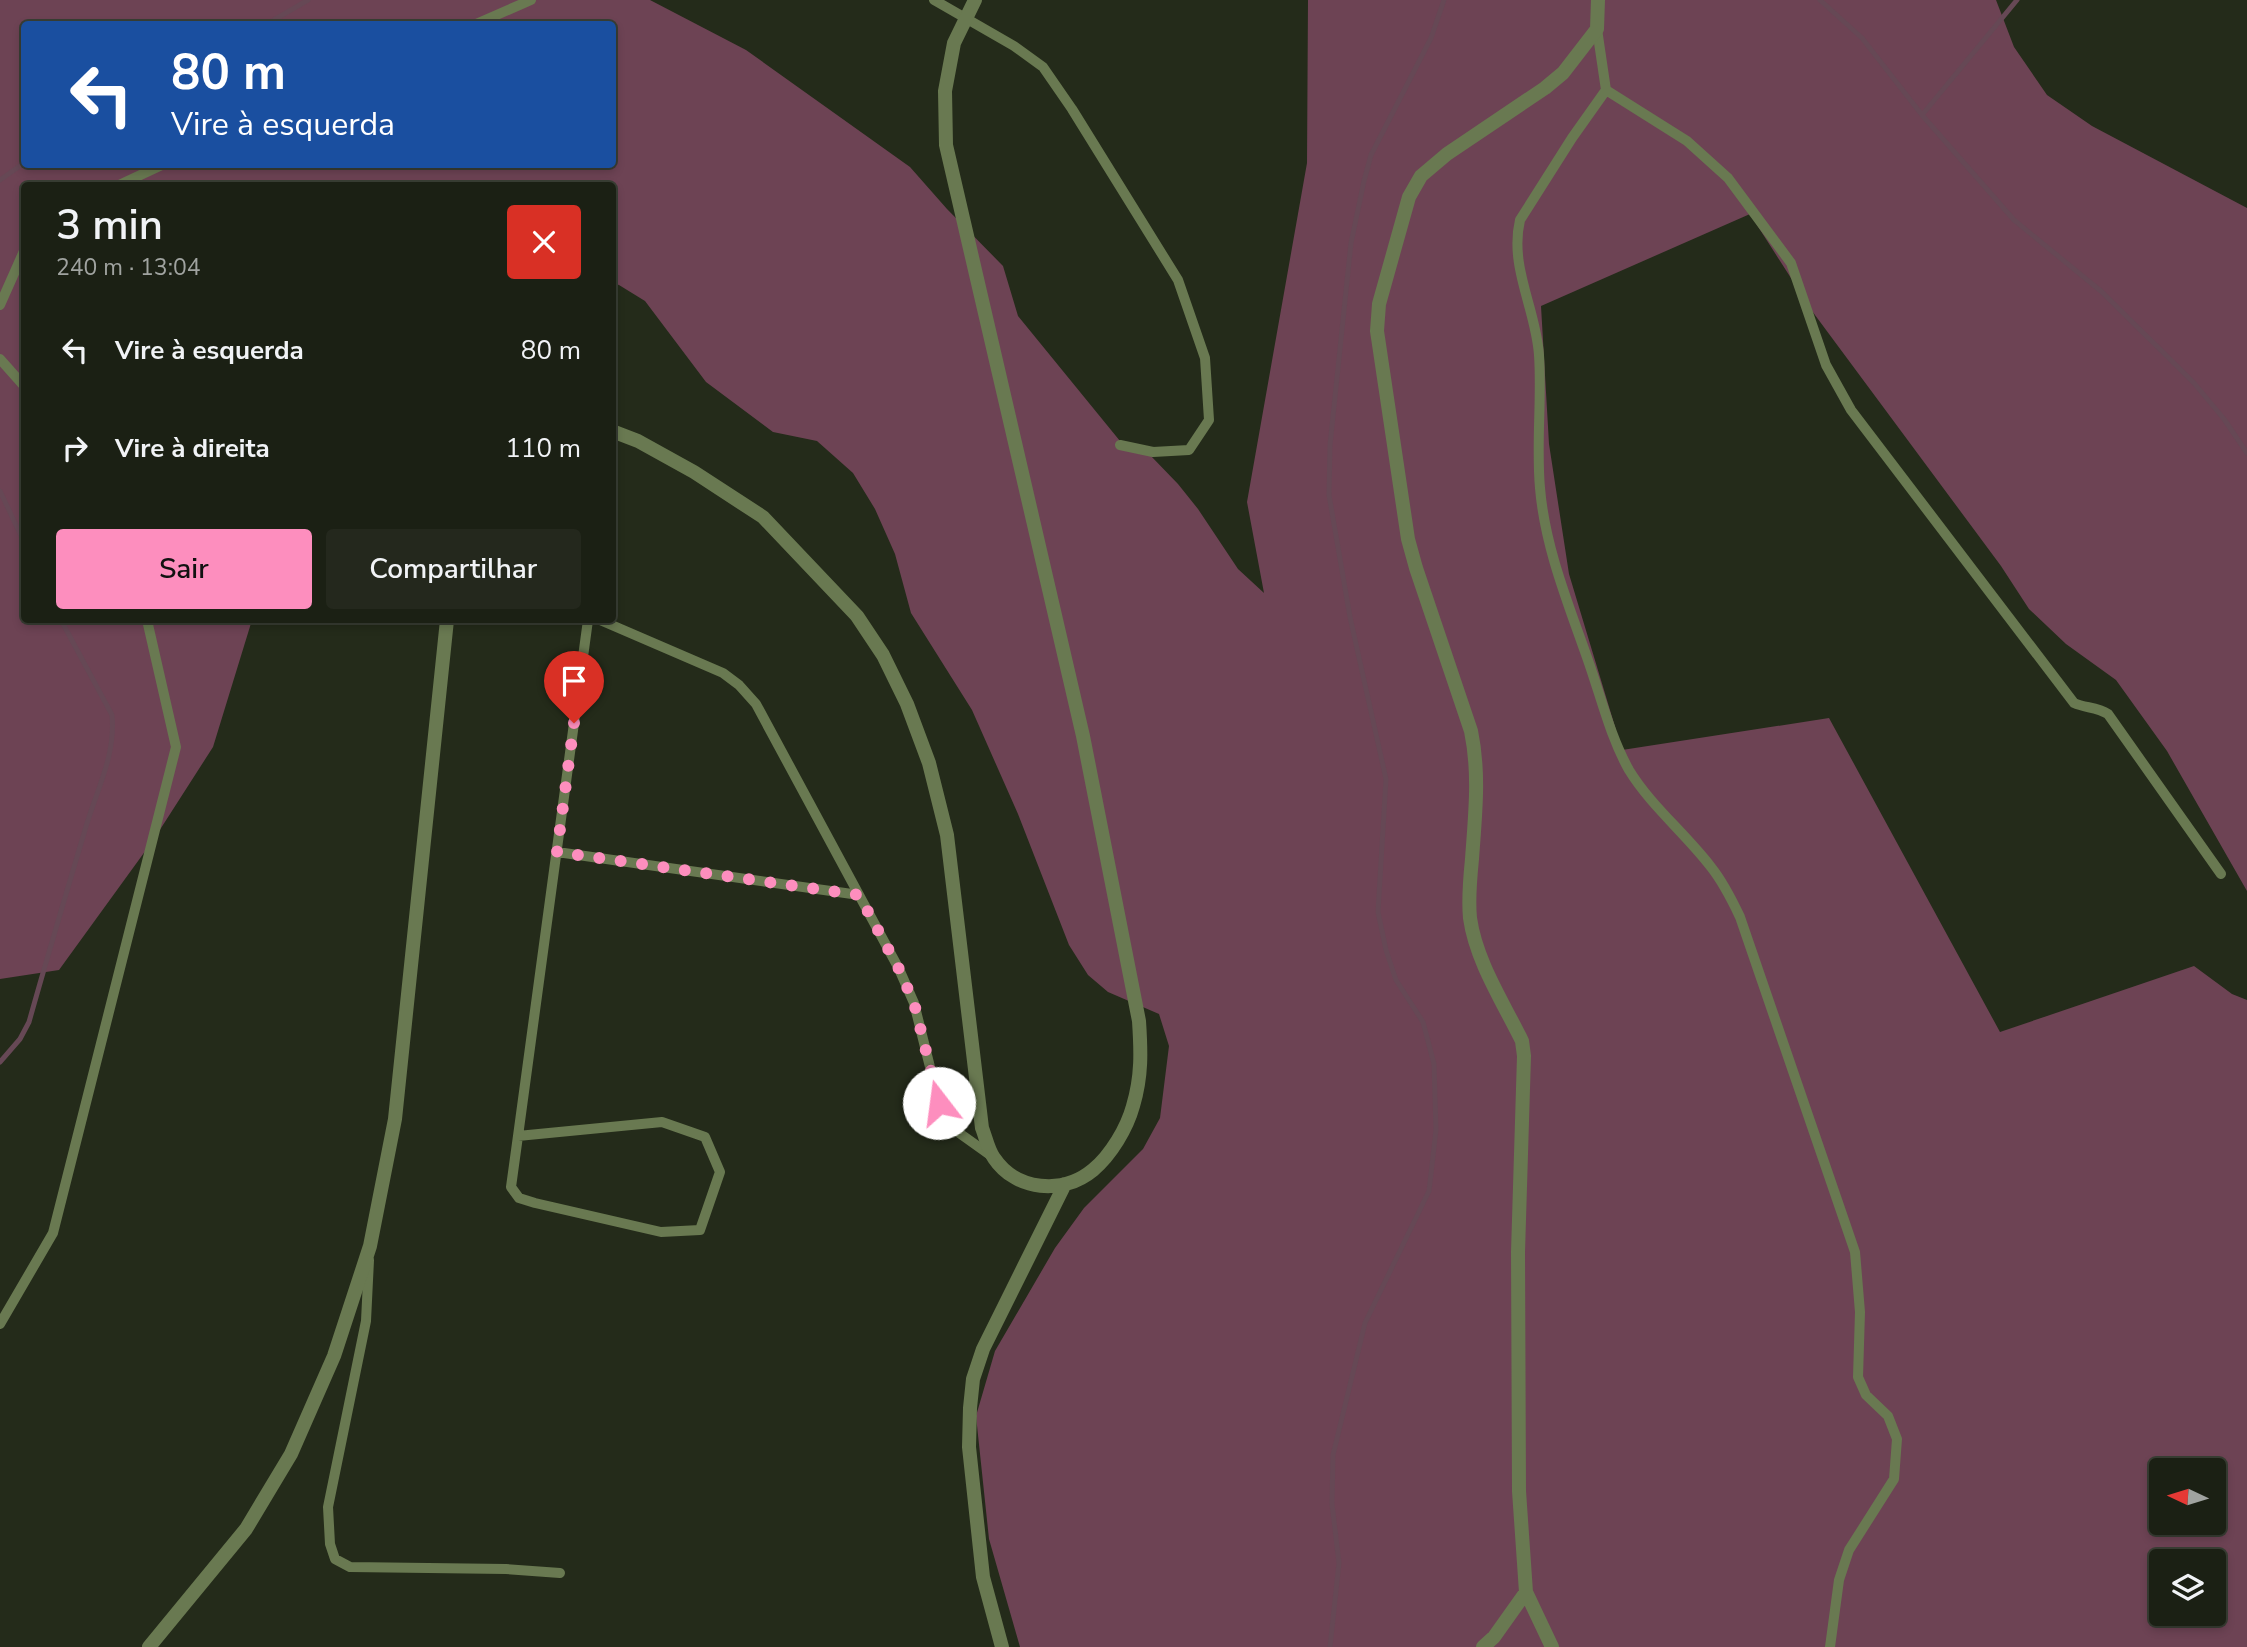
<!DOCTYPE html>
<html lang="pt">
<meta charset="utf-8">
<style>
body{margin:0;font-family:"Nunito Sans",sans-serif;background:#24281d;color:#f1f3f6;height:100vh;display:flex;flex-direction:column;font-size:26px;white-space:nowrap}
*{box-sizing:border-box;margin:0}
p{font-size:23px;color:#a0a3a0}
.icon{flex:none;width:38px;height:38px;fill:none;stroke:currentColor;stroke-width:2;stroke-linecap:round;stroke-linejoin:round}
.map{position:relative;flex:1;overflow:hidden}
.sheet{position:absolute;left:21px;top:182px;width:595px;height:441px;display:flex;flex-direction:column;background:#1b2014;border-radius:7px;box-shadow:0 4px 10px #0003,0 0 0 2px #393e34}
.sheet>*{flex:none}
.hud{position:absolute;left:21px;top:21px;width:595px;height:147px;border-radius:7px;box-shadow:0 4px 10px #0003,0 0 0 2px #393e34;background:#1a4fa0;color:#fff;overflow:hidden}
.needle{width:46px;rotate:274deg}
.fabs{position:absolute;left:2149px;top:1458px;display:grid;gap:14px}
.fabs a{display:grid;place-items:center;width:77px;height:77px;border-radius:7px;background:#1b2014;box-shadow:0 4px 10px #0003,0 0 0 2px #393e34;font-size:35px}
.pin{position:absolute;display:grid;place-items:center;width:60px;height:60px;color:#fff;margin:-72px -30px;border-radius:50% 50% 50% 0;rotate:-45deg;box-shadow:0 0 7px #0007}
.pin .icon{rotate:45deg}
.me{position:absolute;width:77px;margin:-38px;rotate:345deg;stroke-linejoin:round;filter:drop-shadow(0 0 5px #0008)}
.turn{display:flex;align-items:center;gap:24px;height:147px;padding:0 35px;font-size:32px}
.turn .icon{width:91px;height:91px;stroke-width:2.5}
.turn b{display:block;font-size:49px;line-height:60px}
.round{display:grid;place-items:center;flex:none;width:74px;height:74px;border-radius:7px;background:#24281d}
.headline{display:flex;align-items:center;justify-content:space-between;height:119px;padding:0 35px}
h1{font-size:42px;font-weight:600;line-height:52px}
.action{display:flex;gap:14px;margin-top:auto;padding:14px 35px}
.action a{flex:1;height:80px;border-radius:7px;background:#fd8ebe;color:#111;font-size:28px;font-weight:600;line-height:80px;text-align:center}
.action a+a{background:#24281d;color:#f1f3f6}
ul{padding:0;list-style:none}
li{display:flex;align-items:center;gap:21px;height:98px;padding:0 35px}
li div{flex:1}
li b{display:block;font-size:26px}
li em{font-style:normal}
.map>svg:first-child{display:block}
.green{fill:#6d4354;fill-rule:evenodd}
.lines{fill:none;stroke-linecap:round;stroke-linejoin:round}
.stream{stroke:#664855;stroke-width:5}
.service{stroke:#697951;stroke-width:10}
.minor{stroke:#697951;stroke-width:14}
.route{stroke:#fd8ebe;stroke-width:12;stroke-dasharray:0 21.6}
</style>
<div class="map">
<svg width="2247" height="1647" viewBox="0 0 2247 1647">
<rect width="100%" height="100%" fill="#242b1a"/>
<path class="green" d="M0 0H650L746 50 910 167 947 209 1003 266 1018 316 1120 441 1150 455 1178 484 1198 509 1238 569 1264 593 1247 502 1307 163 1308 0H1996L2014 47 2047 95 2092 126 2247 208V891L2167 751 2116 680 2066 644 2029 609 2001 566 1812 311 1750 214 1541 306 1549 444 1569 574 1622 750 1829 718 2000 1032 2194 966 2232 994 2247 1000V1647H1020L989 1539 976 1416 995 1351 1055 1248 1084 1208 1143 1149 1160 1118 1169 1046 1159 1014 1108 992 1088 975 1069 945 1018 814 972 710 911 613 895 554 875 509 853 473 817 441 773 432 706 382 645 301 619 285 613 283 612 186H24V620H252L213 747 154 839 59 970 0 979ZM24 24H612V164H24ZM2161 1470H2214V1522H2161ZM2161 1561H2214V1614H2161Z"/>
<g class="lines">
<path class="stream" d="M1820 0 1862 38 1922 115 2014 220 2102 292 2194 383 2224 419 2247 453
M267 24 308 0
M1922 115 2017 0
M0 180 24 163
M0 491 24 542
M0 1062 20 1039 29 1022C47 958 66 894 85 830 96 791 116 756 112 715L61 620
M1330 1647 1339 1563 1332 1504 1333 1455 1365 1323 1429 1191 1436 1130 1434 1064 1423 1022 1396 980 1386 950 1378 912 1386 779 1350 617 1329 495 1330 445 1351 243 1364 181 1371 155 1431 38 1444 0"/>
<path class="service" d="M934 0 1014 46 1043 67 1072 109 1178 280 1205 358 1209 420 1189 450 1153 452 1120 445
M476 24 531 0
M1597 29 1606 90 1572 138 1520 220C1509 267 1536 309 1539 355 1542 399 1536 444 1540 488 1545 549 1570 608 1590 666 1602 701 1611 738 1629 770 1651 806 1685 833 1711 867 1723 882 1732 900 1740 917L1855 1252 1860 1312 1858 1377 1866 1395 1888 1416 1897 1439 1894 1479 1849 1550 1839 1580 1830 1647
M1606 90 1687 141 1728 178 1791 263 1826 365 1851 410 2074 703C2085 708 2097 707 2108 714L2221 874
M117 186 164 164
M0 305 24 251
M0 359 24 386
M600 620 723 673 739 685 756 704 899 969 914 1003 939 1103 947 1120 955 1130 990 1155
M557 852 859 895
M518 1136 662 1122 705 1137 720 1172 700 1230 661 1232 535 1203 519 1198 511 1187 518 1136 588 620
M369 1260 366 1321 328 1507 330 1544 335 1559 350 1567 506 1569 560 1573
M0 1324 53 1233 176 747 147 620"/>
<path class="minor" d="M612 431 638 441 694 472 763 517 857 616 883 655 907 704 929 763 947 835 982 1128C986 1138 988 1150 994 1158 1016 1191 1063 1195 1093 1170 1111 1155 1127 1128 1133 1106 1142 1076 1141 1051 1139 1021L1083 736 946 145 945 91 954 43 975 0
M149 1647 246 1529 291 1454 334 1356 370 1246 395 1119 447 620
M1002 1647 983 1577 969 1447 970 1408 973 1379 983 1349 1065 1184
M1483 1647 1494 1637 1526 1592
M1552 1647 1526 1592 1519 1491 1518 1252 1524 1056 1522 1041C1503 1002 1476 961 1470 918 1468 898 1470 879 1472 859 1475 816 1480 774 1471 731L1416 568 1408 539 1377 331 1379 304 1409 197 1421 176 1447 154 1545 88 1563 73 1597 29 1598 0"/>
</g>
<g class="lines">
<path class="route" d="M574 723 557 852 859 895 899 969 914 1003 939 1103"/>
</g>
</svg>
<div class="fabs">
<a><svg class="needle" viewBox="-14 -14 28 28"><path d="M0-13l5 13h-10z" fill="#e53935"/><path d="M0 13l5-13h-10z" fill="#a0a3a0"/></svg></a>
<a><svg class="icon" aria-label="layers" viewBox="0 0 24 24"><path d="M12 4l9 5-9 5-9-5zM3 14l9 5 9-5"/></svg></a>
</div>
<div class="pin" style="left:574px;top:723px;background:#d93025"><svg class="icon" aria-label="arrive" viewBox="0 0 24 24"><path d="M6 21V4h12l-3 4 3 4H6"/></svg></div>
<svg class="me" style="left:939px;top:1103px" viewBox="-20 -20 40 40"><circle r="19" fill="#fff"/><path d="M0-13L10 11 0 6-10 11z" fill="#fd8ebe"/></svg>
<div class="hud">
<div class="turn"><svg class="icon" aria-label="left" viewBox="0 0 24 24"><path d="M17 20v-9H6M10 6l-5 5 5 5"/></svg><div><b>80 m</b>Vire à esquerda</div></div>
</div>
<section class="sheet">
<div class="headline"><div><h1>3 min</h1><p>240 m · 13:04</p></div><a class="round" style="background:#d93025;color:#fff"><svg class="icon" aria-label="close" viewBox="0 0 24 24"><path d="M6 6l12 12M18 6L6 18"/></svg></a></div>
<ul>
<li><svg class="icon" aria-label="left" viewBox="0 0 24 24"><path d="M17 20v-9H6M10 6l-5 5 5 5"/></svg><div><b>Vire à esquerda</b></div><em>80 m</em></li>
<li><svg class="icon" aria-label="right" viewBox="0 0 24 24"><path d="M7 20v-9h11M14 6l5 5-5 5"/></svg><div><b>Vire à direita</b></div><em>110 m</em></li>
</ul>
<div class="action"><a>Sair</a><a>Compartilhar</a></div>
</section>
</div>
